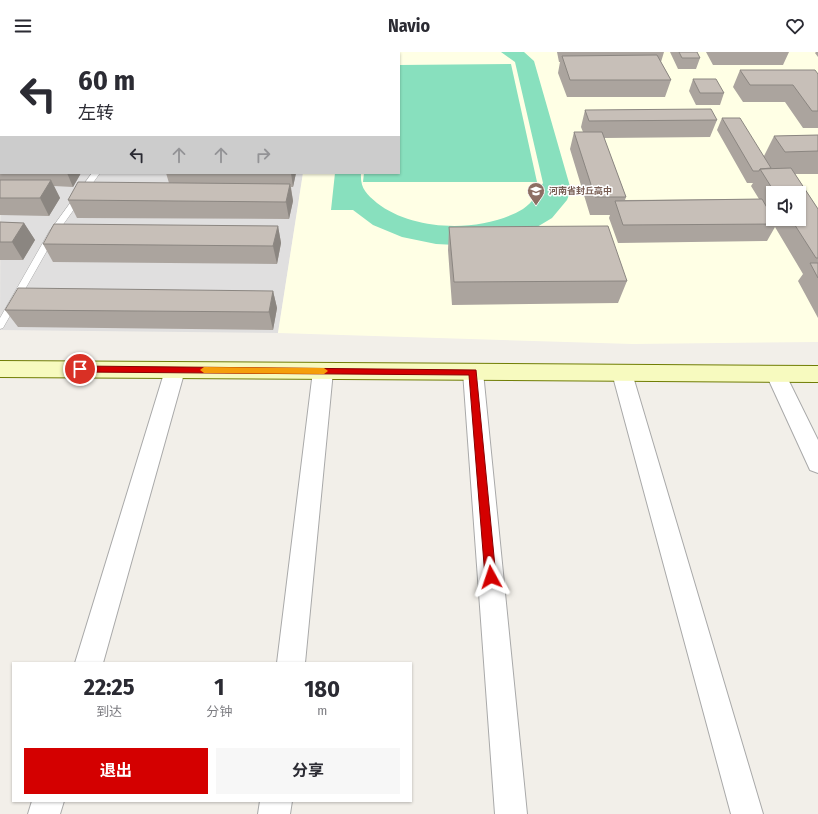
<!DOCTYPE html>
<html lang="zh">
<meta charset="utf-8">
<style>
body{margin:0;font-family:"Fira Sans Condensed","Noto Sans SC",sans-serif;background:#f7f7f7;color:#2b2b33;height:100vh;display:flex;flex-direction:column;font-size:15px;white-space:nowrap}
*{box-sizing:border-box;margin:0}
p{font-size:13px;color:#7c7c81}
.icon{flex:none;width:22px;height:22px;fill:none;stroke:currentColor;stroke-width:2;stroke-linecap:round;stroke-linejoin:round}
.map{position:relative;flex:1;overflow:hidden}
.side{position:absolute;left:12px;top:610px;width:400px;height:140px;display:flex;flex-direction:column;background:#fff;border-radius:0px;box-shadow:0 1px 3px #0004}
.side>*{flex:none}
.guide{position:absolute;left:0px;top:0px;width:400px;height:122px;box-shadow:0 1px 3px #0004;background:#fff;color:#2b2b33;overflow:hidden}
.tools{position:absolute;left:766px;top:134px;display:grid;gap:8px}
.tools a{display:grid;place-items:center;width:40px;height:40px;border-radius:0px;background:#fff;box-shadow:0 1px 3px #0004;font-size:20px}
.pin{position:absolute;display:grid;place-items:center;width:34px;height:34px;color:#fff;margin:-17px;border:2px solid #fff;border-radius:50%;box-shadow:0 1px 4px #0007}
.me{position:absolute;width:44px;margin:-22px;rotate:355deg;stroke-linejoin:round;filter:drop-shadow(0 0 3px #0008)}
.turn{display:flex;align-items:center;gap:14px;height:84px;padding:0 12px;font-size:18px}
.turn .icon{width:52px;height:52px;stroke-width:2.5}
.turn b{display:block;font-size:28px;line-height:34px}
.lanes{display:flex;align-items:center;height:38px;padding:0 12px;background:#0003;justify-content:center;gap:20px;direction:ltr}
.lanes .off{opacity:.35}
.eta{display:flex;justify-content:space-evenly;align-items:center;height:68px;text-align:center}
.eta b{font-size:24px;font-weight:700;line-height:28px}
.button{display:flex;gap:8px;margin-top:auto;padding:8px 12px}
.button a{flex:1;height:46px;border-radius:0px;background:#d40000;color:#fff;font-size:16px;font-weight:700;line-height:46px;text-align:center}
.button a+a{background:#f7f7f7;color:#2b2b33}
header{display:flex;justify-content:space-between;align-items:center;height:52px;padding:0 12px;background:#fff;font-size:18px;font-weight:700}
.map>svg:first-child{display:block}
.residential{fill:#e0dfdf}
.education{fill:#ffffe5;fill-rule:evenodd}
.pitch{fill:#88e0be}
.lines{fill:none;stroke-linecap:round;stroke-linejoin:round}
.lane-casing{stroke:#a9a9a9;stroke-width:1}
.street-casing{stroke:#a9a9a9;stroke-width:2}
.secondary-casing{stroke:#707d05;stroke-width:2}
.lane{fill:#fff;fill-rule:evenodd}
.street{fill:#fff;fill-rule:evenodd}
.secondary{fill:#f7fabf;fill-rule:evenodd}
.wall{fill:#aba49e;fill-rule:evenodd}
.shaded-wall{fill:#8b8681}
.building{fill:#c7bfb8;stroke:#8b8681}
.route{fill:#d40000;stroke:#8a0000}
.slow{fill:#f59e0b}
.labels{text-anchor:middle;stroke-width:3;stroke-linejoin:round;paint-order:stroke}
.far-education-label{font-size:9px;font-weight:bold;fill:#785e54;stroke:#fff;text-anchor:start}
</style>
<header><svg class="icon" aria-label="menu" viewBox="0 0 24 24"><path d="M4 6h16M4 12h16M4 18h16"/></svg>Navio<svg class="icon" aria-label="heart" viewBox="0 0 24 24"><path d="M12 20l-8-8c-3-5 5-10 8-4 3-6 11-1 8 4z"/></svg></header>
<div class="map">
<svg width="818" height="762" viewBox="0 0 818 762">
<rect width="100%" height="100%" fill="#f2efe9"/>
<path class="residential" d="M1 16V121H303L278 281 0 278Z"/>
<path class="education" d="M323 0H818V290L633 292 278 281 303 121H399V1ZM773 141H799V167H773Z"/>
<path class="pitch" d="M501 0H524L534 9 571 138 567 148 552 166 527 181 456 193 436 192 402 185 373 173 353 158H331L335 121H361C360 136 366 142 377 151 414 180 483 181 523 157 533 150 538 141 543 131L515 10Z
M511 12 537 130H363L364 121H399V13Z"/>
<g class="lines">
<defs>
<path id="lane" d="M92 121H100L57 181 3 276 0 277V266L49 180Z"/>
<path id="street" d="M175 310 182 313 185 318 103 611H75L165 318 168 313Z
M323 311 330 314 333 319 305 611H277L313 319 316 314Z
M473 312 480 315 483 320 527 762H495L463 320 466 315Z
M622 313 629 316 632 321 763 762H731L612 321 615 316Z
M776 314 783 317 818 388V421L810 418 766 322 769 317Z
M32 749H64L60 762H28Z
M260 749H292L290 762H258Z"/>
<path id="secondary" d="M0 309 818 314V330L0 325Z"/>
</defs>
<use href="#lane" class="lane-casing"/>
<use href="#street" class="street-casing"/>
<use href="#secondary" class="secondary-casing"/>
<use href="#lane" class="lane"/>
<use href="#street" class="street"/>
<use href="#secondary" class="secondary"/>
</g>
<path class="wall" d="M0 0H129L1 1V27H0Z
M182 0H311V1Z
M557 0H664L661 10 671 28 665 45H567L558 21 560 10H559Z
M670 0H697L700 6 696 17H678Z
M706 0H789L783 13H713Z
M816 0H818V5L815 1Z
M740 18 818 22V76H803L785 50H743L733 35Z
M693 27 724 41 720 53H696L689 39Z
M0 32H1V60H0Z
M585 58 717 68 710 85 604 86 626 145 625 148 759 147 751 134 753 131H747L717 78 722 66 764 104 774 84 818 83V122H795L818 157V266L798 229 803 222 775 175 767 189 618 191 609 166 610 163H590L570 97 574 80H583L581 75ZM773 141H799V167H773Z
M0 63H1V94H0Z
M0 116H1V121H81L73 135 54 134 60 146 49 164 0 163Z
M166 121H296L293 135H291L293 149 289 167 77 166 68 148 169 131Z
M0 170 24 171 35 188 23 208H0Z
M278 174 281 191 277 212 53 210 43 192Z
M449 175 627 229 618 251 452 253 448 198Z
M273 239 277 256 273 278 18 275 5 258Z"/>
<path class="shaded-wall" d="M67 121H81L73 135Z
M291 121H296L293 135Z
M51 128 60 146 49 164 40 146Z
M290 132 293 149 289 167 286 150Z
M24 171 35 188 23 208 12 190Z
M278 174 281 191 277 212 273 194Z
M273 239 277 256 273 278 269 260Z"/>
<path class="building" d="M0 0H58L138 1H1V10H0Z
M170 0 259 1H169Z
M679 0H697L700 6H682Z
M657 3 671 28H570L562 4Z
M740 18H815L818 22V59H812L793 33H750Z
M693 27H716L724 41H700Z
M0 32H1V43H0Z
M711 57 717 68 589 69 585 58Z
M0 63H1V76H0Z
M722 66H740L771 116 760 117 759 119H753Z
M574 80H602L626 145H595Z
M818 83V99L785 100 774 84Z
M0 100H1V116H0Z
M791 116 818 157V206H816L791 167H799V141H775L760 117Z
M0 128H51L40 146H0Z
M78 130 290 132 286 150 68 148Z
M762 147 773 166V167H774L777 172 623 173 615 149Z
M0 170 24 171 12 190H0Z
M54 172 278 174 273 194 43 192Z
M608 174 627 229 454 230 449 175Z
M810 211H818V226Z
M18 236 273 239 269 260 5 258Z"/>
<path class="route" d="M80 314 476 318 496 525 494 529 491 530 487 529 485 525 469 323 80 320 75 317Z"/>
<path class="slow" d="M204 315 324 316 328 319 324 322 204 321 200 318Z"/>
<defs>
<symbol id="school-pin" viewBox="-11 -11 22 30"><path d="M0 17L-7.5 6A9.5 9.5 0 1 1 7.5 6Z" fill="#8d6e63" stroke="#fff"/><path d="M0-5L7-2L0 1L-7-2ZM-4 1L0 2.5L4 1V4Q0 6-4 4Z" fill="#fff"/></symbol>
</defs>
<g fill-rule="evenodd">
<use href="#school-pin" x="526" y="129" width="20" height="27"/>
</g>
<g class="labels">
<g class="far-education-label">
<text x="549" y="142">河南省封丘高中</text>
</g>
</g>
</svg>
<div class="tools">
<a><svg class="icon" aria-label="sound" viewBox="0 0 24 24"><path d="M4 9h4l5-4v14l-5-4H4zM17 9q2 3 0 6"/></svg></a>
</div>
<div class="pin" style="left:80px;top:317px;background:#d93025"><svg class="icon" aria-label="arrive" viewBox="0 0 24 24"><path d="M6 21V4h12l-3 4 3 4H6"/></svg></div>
<svg class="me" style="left:491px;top:525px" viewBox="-20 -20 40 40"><path d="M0-17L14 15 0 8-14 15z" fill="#d40000" stroke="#fff" stroke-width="4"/></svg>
<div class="guide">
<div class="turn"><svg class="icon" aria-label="left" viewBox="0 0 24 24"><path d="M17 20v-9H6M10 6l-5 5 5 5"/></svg><div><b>60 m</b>左转</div></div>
<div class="lanes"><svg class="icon" aria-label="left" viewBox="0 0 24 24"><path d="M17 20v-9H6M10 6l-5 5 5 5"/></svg><svg class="icon off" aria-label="ahead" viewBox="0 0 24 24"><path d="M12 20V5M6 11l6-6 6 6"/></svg><svg class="icon off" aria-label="ahead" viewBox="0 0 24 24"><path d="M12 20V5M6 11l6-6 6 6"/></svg><svg class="icon off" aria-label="right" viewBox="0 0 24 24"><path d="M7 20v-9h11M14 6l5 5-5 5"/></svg></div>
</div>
<section class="side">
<div class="eta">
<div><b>22:25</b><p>到达</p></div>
<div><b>1</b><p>分钟</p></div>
<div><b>180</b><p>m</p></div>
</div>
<div class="button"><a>退出</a><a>分享</a></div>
</section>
</div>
